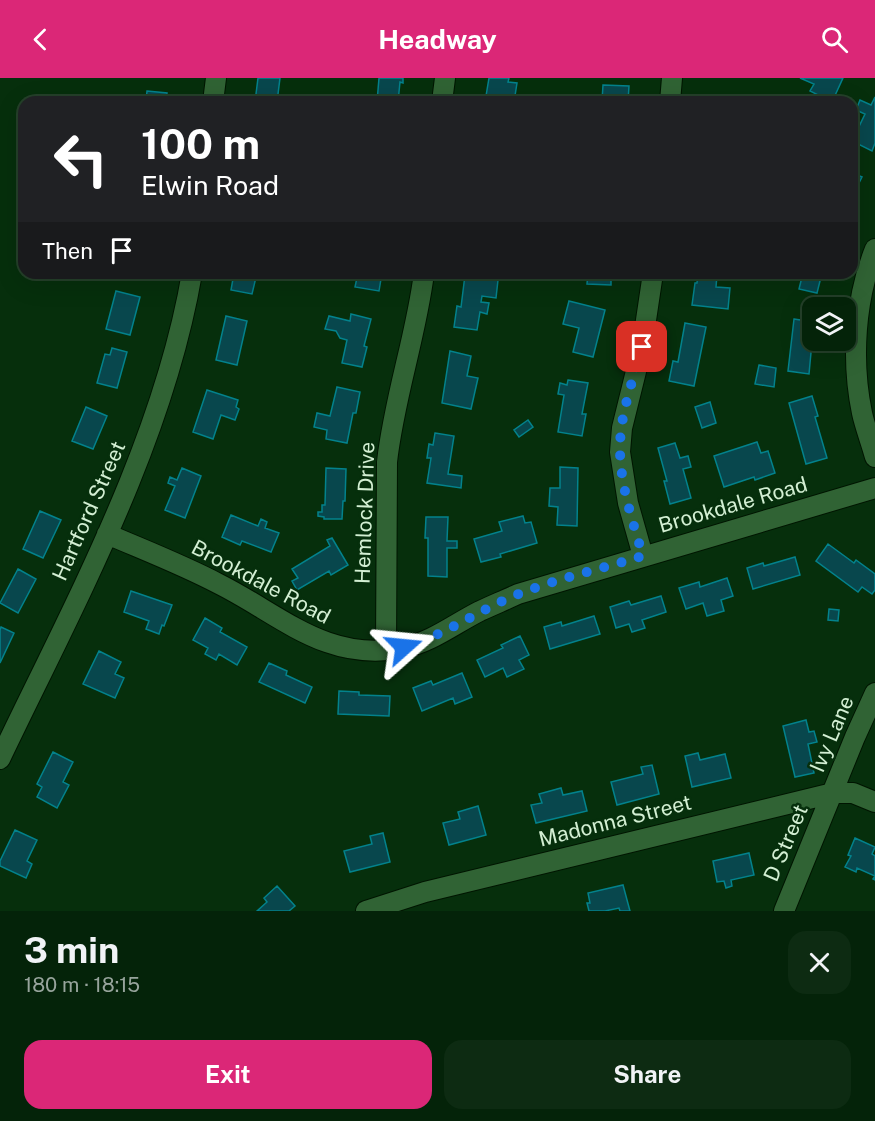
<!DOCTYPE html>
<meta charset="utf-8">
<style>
body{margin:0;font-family:"Public Sans",sans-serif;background:#0d2b12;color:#f1f3f6;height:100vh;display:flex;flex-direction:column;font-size:22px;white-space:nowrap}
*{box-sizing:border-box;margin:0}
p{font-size:20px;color:#97a49c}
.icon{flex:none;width:33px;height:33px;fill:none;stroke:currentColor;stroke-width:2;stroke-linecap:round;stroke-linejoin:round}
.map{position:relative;height:833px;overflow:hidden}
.details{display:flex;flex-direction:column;background:#042309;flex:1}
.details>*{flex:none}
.guide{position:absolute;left:18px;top:18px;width:840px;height:183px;border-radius:18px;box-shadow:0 6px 24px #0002,0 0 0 2px #25402a;background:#202124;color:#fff;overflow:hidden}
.buttons{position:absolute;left:802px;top:219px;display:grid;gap:12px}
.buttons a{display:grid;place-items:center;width:54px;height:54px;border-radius:12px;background:#042309;box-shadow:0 6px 24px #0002,0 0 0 2px #25402a;font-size:30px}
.pin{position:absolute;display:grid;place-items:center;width:51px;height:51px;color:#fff;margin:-26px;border-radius:12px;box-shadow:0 3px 9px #0006}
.me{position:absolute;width:66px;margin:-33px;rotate:72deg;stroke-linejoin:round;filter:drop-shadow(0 0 4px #0008)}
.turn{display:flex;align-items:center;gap:21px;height:126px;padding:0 24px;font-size:27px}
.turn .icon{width:78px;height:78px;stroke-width:2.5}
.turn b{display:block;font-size:42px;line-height:51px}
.then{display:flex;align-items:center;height:57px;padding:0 24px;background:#0003;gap:12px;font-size:22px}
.round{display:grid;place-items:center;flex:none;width:63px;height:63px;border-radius:18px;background:#0d2b12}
.summary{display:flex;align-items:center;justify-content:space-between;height:102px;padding:0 24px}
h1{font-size:36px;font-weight:700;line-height:45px}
.action{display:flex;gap:12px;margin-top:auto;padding:12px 24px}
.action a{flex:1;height:69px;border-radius:18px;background:#db2777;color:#fff;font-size:24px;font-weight:700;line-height:69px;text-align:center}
.action a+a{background:#0d2b12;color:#f1f3f6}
header{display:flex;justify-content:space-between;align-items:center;height:78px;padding:0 24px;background:#db2777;color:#fff;font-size:27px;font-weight:700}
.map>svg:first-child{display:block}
.building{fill:#08474d;stroke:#03828c;stroke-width:1.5}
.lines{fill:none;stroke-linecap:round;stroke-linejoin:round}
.minor-casing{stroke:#001501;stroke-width:22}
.minor{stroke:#306334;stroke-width:20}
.route{stroke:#1a73e8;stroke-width:10;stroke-dasharray:0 18}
.labels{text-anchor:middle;stroke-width:5;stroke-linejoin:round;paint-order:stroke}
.street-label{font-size:21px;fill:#d3efd3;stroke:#062f0c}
</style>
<header><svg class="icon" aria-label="back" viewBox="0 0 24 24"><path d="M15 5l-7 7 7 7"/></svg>Headway<svg class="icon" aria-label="search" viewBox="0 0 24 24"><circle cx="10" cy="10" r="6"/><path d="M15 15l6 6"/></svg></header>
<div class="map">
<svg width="875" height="833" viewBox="0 0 875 833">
<rect width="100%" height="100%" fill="#062f0c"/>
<path class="building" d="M258 0H280L277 24H255Z
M379 0H403V5L400 4 398 24H377Z
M489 0H509L508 4 517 5 514 24H485Z
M800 0H843L832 24 810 13 814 6Z
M603 7 629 8 628 24H594V22L602 23Z
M147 13 167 15 166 24H146Z
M875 19V65L872 73 852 63 865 36 856 32 860 22 871 27Z
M852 95 862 99 853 117H852Z
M234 195H257L252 216 231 212Z
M358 195H382L379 213 355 209Z
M588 195H611V207L587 206Z
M698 195H733L732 199 717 197 716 209 730 210 728 231 692 227 695 205H697Z
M803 195H822L817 215 799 211Z
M465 197 498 202 496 220 482 218 481 224 489 225 487 236 480 234 477 252 454 249 457 228 461 229Z
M116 213 140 219 130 257 106 251Z
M569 223 605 232 593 279 573 274 579 250 563 246Z
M351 236 371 241 364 268 367 269 362 289 342 285 347 262 340 260 336 253 325 251 329 238 350 243Z
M226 238 247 243 237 287 216 282Z
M794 241 813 244V262H816V265L812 264 809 296 788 293Z
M685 245 706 249 694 308 669 303 673 283 678 284Z
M112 270 127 274 117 310 97 305 105 276 110 277Z
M450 273 471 278 467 298 478 300 471 331 442 325Z
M759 287 776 290 774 309 755 306Z
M568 302 588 305 582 336H586L582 358 558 354 564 317 558 316 560 305 567 307Z
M337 309 360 314 356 335H353L347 365 326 361 327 352 314 349 317 335 330 338Z
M207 312 238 322 236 329 239 331 235 342 221 337 213 361 193 354Z
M812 318 818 338 815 339 827 380 806 386 789 325Z
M710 324 716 345 702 350 695 329Z
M86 329 107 338 93 371 72 363Z
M528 342 533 349 519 359 514 352Z
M435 355 454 358 448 396 462 398 461 410 427 405 431 380H427L429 366 433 367Z
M757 364 761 375 768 373 775 395 755 402 754 399 724 409 714 378Z
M675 365 680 380 688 378 691 389 683 391 691 420 670 426 664 403H667L658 370Z
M560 389 578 390 577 448 557 447 558 429 549 428 550 410H560Z
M182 390 201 398 185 440 165 432 175 408 168 405 170 399 177 402Z
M326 390 346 391 345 423H343L342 441H324V439L318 438V434H322V427H325Z
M40 433 61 442 43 480 23 471Z
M231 437 258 448 261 441 267 444 265 450 279 455 271 474 242 463 240 467 222 459Z
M523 438 525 445 531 444 537 465 500 476 501 479 481 484 474 461 502 453 499 444Z
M426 439H448L447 463H457V470H447V499L428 498V460H425Z
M332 460 348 487 331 497 329 493 297 512 292 503 298 500 292 491 330 468 327 462Z
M828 466 854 485 856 482 875 496V512L872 516 862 509 858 514 816 483Z
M795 479 800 497 753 511 747 490 763 485 764 488Z
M18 491 36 501 18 535 0 525Z
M727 500 733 518 721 522 724 533 707 538 703 525 686 531 679 510 699 504 700 509Z
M131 513 172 527 164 548 162 547 159 556 146 551 149 543 124 534Z
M661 518 666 534 642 542 645 550 632 554 629 546 616 550 610 529 629 523 631 527Z
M829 531 839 532 838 543 828 542Z
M594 538 600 556 550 571 544 549 561 544 562 548Z
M205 540 222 550 220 554 247 569 237 587 219 576 216 582 205 576 208 570 193 562Z
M1 549 14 555 0 585V552Z
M520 558 529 577 519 582 524 591 507 599 503 590 485 599 477 582 503 570 501 567Z
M99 573 121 584 115 596 124 600 115 620 83 606Z
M269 585 287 593 286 597 312 609 305 625 259 604Z
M462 595 472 619 455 626 453 620 422 633 413 610 431 603 433 607Z
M339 613 359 614V617L390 618 389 638 338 636Z
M806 642 809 654 814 653 817 664 808 666 814 695 795 699 783 648Z
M53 674 73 684 63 704 69 707 57 730 37 719 42 709 37 706Z
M698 675 700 682 725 676 731 700 692 709 685 678Z
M652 687 659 716 617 727 611 704 643 696 641 689Z
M561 710 563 717 582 713 587 733 536 745 531 727 542 725 539 716Z
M478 728 486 757 449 767 443 745 460 741 458 734Z
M15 752 37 762 27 783 32 786 26 800 0 788V783Z
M383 755 390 784 350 794 344 773 372 766 370 758Z
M855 760 875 769 872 776 875 778V802L873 801 875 798 857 790 856 794 845 789 851 778 848 777Z
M749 775 754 797 731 802 732 808 726 810 724 803 717 804 713 783Z
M623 807 630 833H620L619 830 605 833H589L587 825H590L588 815Z
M277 808 295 828 289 833H257L267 824 264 820Z"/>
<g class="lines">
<defs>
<path id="minor" d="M213 24 216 0
M442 24 445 0
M670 24 672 0
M875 171C855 221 851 282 862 335 865 349 871 364 875 379
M107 456C144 472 183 487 219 506 281 537 327 585 403 570 432 564 454 546 480 533 493 527 505 522 518 516L875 410
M643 478 628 425 620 374 622 350 642 269 653 195
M386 572 387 384C394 320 416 259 424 195
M0 681C74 526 163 365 192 195
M366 833 425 814 833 715H853L875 724
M784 833 855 659 875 615"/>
</defs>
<use href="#minor" class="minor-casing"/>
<use href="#minor" class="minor"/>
</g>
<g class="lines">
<path class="route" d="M404 569C444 558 477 533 516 517 556 501 601 491 643 478 633 445 621 409 620 374 619 338 633 303 642 269"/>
</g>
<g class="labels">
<g class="street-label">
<text transform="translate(733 427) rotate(-16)" y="7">Brookdale Road</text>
<text transform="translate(89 433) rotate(-66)" y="7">Hartford Street</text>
<text transform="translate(365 435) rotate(-88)" y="7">Hemlock Drive</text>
<text transform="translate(261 504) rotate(28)" y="7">Brookdale Road</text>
<text transform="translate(832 656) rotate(-67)" y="7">Ivy Lane</text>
<text transform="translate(615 743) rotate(-14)" y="7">Madonna Street</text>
<text transform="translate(786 765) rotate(-67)" y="7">D Street</text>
</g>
</g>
</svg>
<div class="buttons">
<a><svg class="icon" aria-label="layers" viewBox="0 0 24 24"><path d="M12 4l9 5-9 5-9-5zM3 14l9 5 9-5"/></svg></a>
</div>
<div class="pin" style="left:642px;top:269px;background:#d93025"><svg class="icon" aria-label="arrive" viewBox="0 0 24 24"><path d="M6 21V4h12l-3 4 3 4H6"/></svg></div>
<svg class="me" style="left:404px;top:569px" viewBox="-20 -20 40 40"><path d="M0-17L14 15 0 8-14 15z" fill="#1a73e8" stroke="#fff" stroke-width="4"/></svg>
<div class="guide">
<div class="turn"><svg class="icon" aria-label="left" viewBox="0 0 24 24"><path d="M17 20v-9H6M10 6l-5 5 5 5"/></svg><div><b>100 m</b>Elwin Road</div></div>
<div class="then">Then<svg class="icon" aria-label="arrive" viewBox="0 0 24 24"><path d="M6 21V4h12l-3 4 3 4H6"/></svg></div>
</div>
</div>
<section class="details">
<div class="summary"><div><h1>3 min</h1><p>180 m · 18:15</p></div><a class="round"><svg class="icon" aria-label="close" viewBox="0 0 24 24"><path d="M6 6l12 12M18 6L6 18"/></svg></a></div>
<div class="action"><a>Exit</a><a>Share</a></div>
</section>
